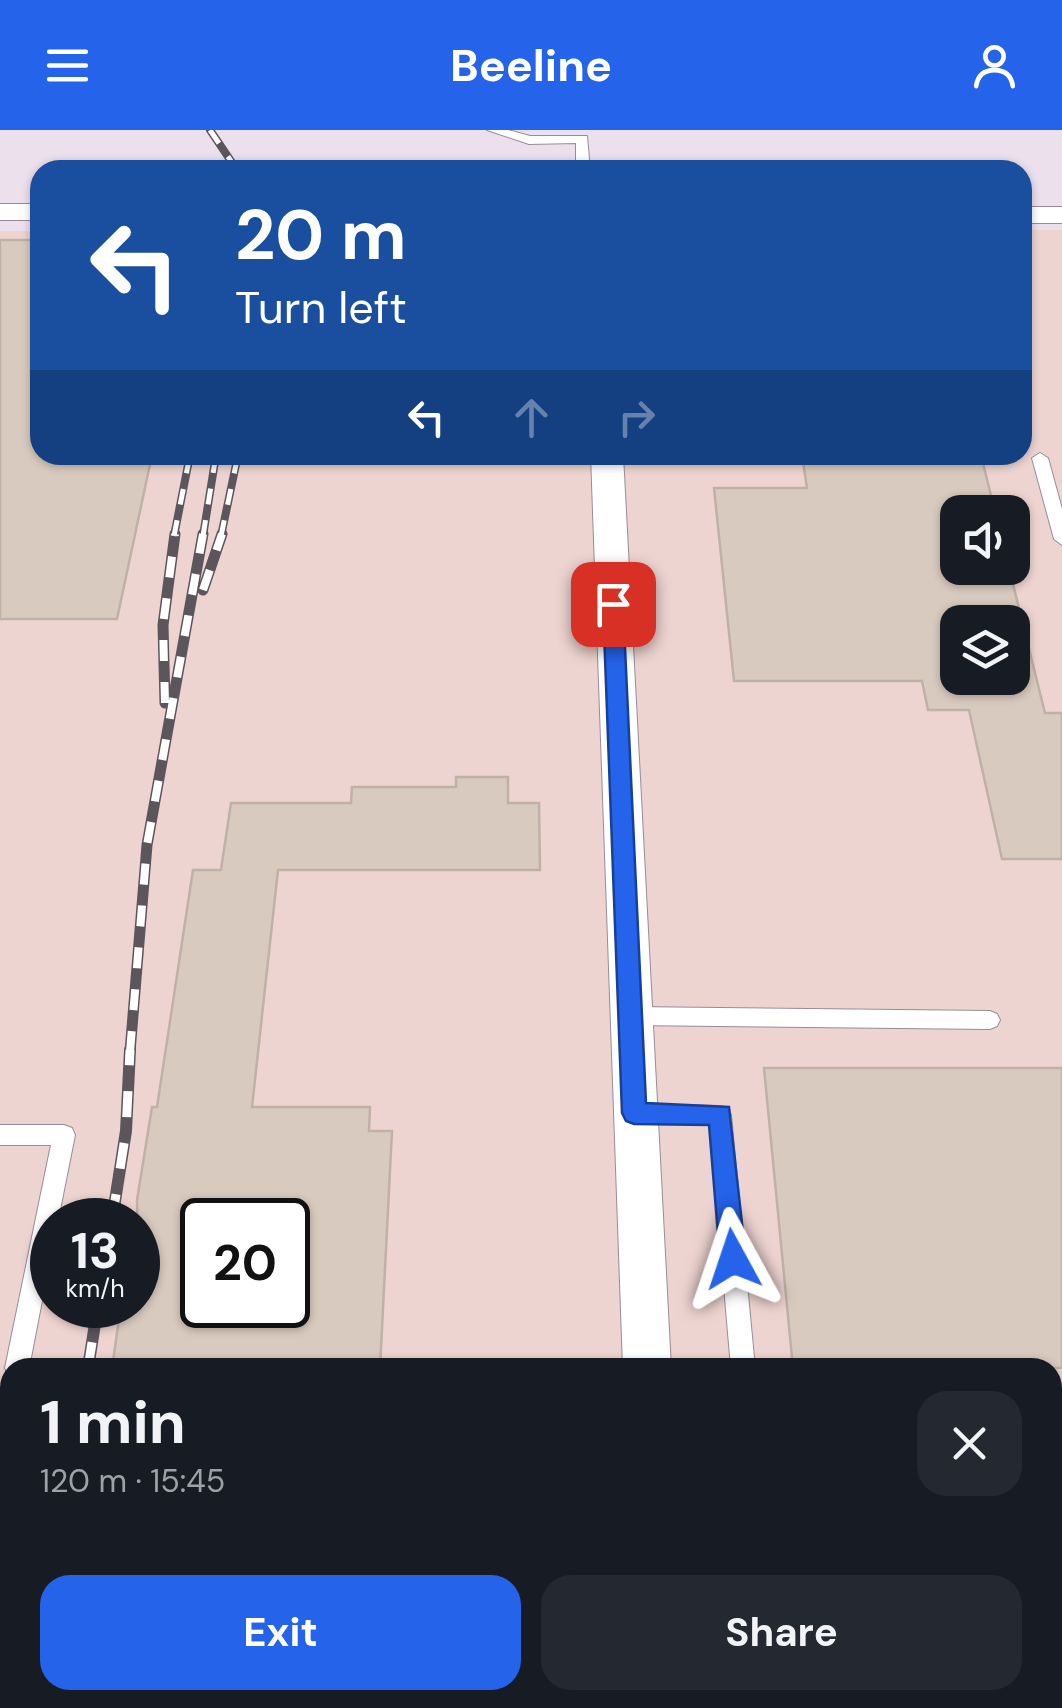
<!DOCTYPE html>
<meta charset="utf-8">
<style>
body{margin:0;font-family:"DM Sans",sans-serif;background:#242831;color:#f1f3f6;height:100vh;display:flex;flex-direction:column;font-size:38px;white-space:nowrap}
*{box-sizing:border-box;margin:0}
p{font-size:32px;color:#9ea1a6}
.icon{flex:none;width:55px;height:55px;fill:none;stroke:currentColor;stroke-width:2;stroke-linecap:round;stroke-linejoin:round}
.map{position:relative;flex:1;overflow:hidden}
.side{position:absolute;left:0px;top:1228px;width:1062px;height:352px;display:flex;flex-direction:column;background:#171b24;border-radius:30px 30px 0 0;box-shadow:0 2px 8px #0004}
.side>*{flex:none}
.top-card{position:absolute;left:30px;top:30px;width:1002px;height:305px;border-radius:30px;box-shadow:0 2px 8px #0004;background:#1a4fa0;color:#fff;overflow:hidden}
.fabs{position:absolute;left:940px;top:365px;display:grid;gap:20px}
.fabs a{display:grid;place-items:center;width:90px;height:90px;border-radius:20px;background:#171b24;box-shadow:0 2px 8px #0004;font-size:50px}
.speed{position:absolute;left:30px;top:1068px;display:flex;gap:20px;font-size:50px;font-weight:700;text-align:center}
.speed>*{display:grid;place-content:center;width:130px;height:130px;border-radius:50%;background:#171b24;box-shadow:0 2px 8px #0004;line-height:1}
.speed small{font-size:25px;font-weight:400}
.speed .limit{border:5px solid #111;border-radius:15px;background:#fff;color:#111}
.pin{position:absolute;display:grid;place-items:center;width:85px;height:85px;color:#fff;margin:-42px;border-radius:20px;box-shadow:0 5px 15px #0006}
.me{position:absolute;width:110px;margin:-55px;rotate:355deg;stroke-linejoin:round;filter:drop-shadow(0 0 8px #0008)}
.turn{display:flex;align-items:center;gap:35px;height:210px;padding:0 40px;font-size:45px}
.turn .icon{width:130px;height:130px;stroke-width:2.5}
.turn b{display:block;font-size:70px;line-height:85px}
.lanes{display:flex;align-items:center;height:95px;padding:0 40px;background:#0003;justify-content:center;gap:50px;direction:ltr}
.lanes .off{opacity:.35}
.round{display:grid;place-items:center;flex:none;width:105px;height:105px;border-radius:30px;background:#242831}
.head{display:flex;align-items:center;justify-content:space-between;height:170px;padding:0 40px}
h1{font-size:60px;font-weight:700;line-height:75px}
.action{display:flex;gap:20px;margin-top:auto;padding:20px 40px}
.action a{flex:1;height:115px;border-radius:30px;background:#2563eb;color:#fff;font-size:40px;font-weight:700;line-height:115px;text-align:center}
.action a+a{background:#242831;color:#f1f3f6}
header{display:flex;justify-content:space-between;align-items:center;height:130px;padding:0 40px;background:#2563eb;color:#fff;font-size:45px;font-weight:700}
.map>svg:first-child{display:block}
.industrial{fill:#eed4d1;fill-rule:evenodd}
.building{fill:#d9cabf;stroke:#c0b1a6;stroke-width:2.5;fill-rule:evenodd}
.lines{fill:none;stroke-linecap:round;stroke-linejoin:round}
.service-casing{stroke:#988c98;stroke-width:2}
.minor-casing{stroke:#988c98;stroke-width:2}
.service{fill:#fff;fill-rule:evenodd}
.minor{fill:#fff;fill-rule:evenodd}
.rail-far2-casing{stroke:#5c555c;stroke-width:8}
.rail-far1-casing{stroke:#5c555c;stroke-width:11}
.rail-casing{stroke:#5c555c;stroke-width:12}
.rail-far2{stroke:#fff;stroke-width:5;stroke-dasharray:16;stroke-linecap:butt}
.rail-far1{stroke:#fff;stroke-width:8;stroke-dasharray:21;stroke-linecap:butt}
.rail{stroke:#fff;stroke-width:9;stroke-dasharray:26;stroke-linecap:butt}
.route{fill:#2563eb;stroke:#184099;stroke-width:2.5}
</style>
<header><svg class="icon" aria-label="menu" viewBox="0 0 24 24"><path d="M4 6h16M4 12h16M4 18h16"/></svg>Beeline<svg class="icon" aria-label="person" viewBox="0 0 24 24"><circle cx="12" cy="8" r="4"/><path d="M4 21q1-7 8-7t8 7"/></svg></header>
<div class="map">
<svg width="1062" height="1578" viewBox="0 0 1062 1578">
<rect width="100%" height="100%" fill="#ede0ed"/>
<path class="industrial" d="M1023 100H1062V1578H0V101H40V325H1022ZM958 382H1012V438H958ZM958 492H1012V548H958ZM52 1090H138V1175H52ZM202 1090H288V1175H202ZM10 1238H1052V1570H10Z"/>
<path class="building" d="M0 110H40V325H152L117 489H0Z
M802 325H981L995 382H958V438H1009L1045 583H1062V729H1002L969 580H928L922 551H734L714 358H807ZM958 492H1012V548H958Z
M456 647H508V673H539L540 740H278L252 977H370L369 1001H392L380 1238H112L121 1175H138L137 1070 152 977H157L193 740H221L231 673H351L352 657H456ZM202 1090H288V1175H202Z
M764 938H1062V1238H793Z"/>
<g class="lines">
<defs>
<path id="service" d="M487 0H508L530 6H587L590 40H576V13L529 14Z
M1040 323 1048 328 1062 379V415L1054 409 1032 328Z
M630 877 990 881 997 884 1000 890 997 896 990 899 630 895 623 892 620 886 623 880Z
M634 974 720 976 728 978 731 985 755 1238H731L710 994 634 992 626 990 623 983 626 976Z
M0 995H64L72 998 75 1005 58 1090H52V1119L29 1238H10V1247L5 1238 51 1015H0Z
M10 1262V1330L0 1336V1269Z
M1052 1334 1062 1335V1359L1052 1358Z
M833 1570H859L860 1578H834Z"/>
<path id="minor" d="M0 74H40V90H0Z
M1022 77H1062V93H1022Z
M591 325H623L671 1238H623Z
M637 1570H691V1578H637Z"/>
</defs>
<use href="#service" class="service-casing"/>
<use href="#minor" class="minor-casing"/>
<use href="#service" class="service"/>
<use href="#minor" class="minor"/>
<defs>
<path id="rail-far2" d="M210 0 237 40
M174 406 190 325
M203 406 216 325
M221 406 238 325"/>
<path id="rail-far1" d="M203 460 222 404
M165 573 163 495 175 404
M130 922 147 715 203 404"/>
<path id="rail" d="M112 1090 126 1001 130 920
M88 1238 98 1175
M32 1578 33 1570"/>
</defs>
<use href="#rail-far2" class="rail-far2-casing"/>
<use href="#rail-far1" class="rail-far1-casing"/>
<use href="#rail" class="rail-casing"/>
<use href="#rail-far2" class="rail-far2"/>
<use href="#rail-far1" class="rail-far1"/>
<use href="#rail" class="rail"/>
</g>
<path class="route" d="M613 468 623 474 646 973 729 977 746 1129 743 1138 733 1141 724 1138 720 1129 709 995 634 994 626 991 622 983 603 474Z"/>
</svg>
<div class="fabs">
<a><svg class="icon" aria-label="sound" viewBox="0 0 24 24"><path d="M4 9h4l5-4v14l-5-4H4zM17 9q2 3 0 6"/></svg></a>
<a><svg class="icon" aria-label="layers" viewBox="0 0 24 24"><path d="M12 4l9 5-9 5-9-5zM3 14l9 5 9-5"/></svg></a>
</div>
<div class="speed"><div>13<small>km/h</small></div><div class="limit">20</div></div>
<div class="pin" style="left:613px;top:474px;background:#d93025"><svg class="icon" aria-label="arrive" viewBox="0 0 24 24"><path d="M6 21V4h12l-3 4 3 4H6"/></svg></div>
<svg class="me" style="left:733px;top:1129px" viewBox="-20 -20 40 40"><path d="M0-17L14 15 0 8-14 15z" fill="#2563eb" stroke="#fff" stroke-width="4"/></svg>
<div class="top-card">
<div class="turn"><svg class="icon" aria-label="left" viewBox="0 0 24 24"><path d="M17 20v-9H6M10 6l-5 5 5 5"/></svg><div><b>20 m</b>Turn left</div></div>
<div class="lanes"><svg class="icon" aria-label="left" viewBox="0 0 24 24"><path d="M17 20v-9H6M10 6l-5 5 5 5"/></svg><svg class="icon off" aria-label="ahead" viewBox="0 0 24 24"><path d="M12 20V5M6 11l6-6 6 6"/></svg><svg class="icon off" aria-label="right" viewBox="0 0 24 24"><path d="M7 20v-9h11M14 6l5 5-5 5"/></svg></div>
</div>
<section class="side">
<div class="head"><div><h1>1 min</h1><p>120 m · 15:45</p></div><a class="round"><svg class="icon" aria-label="close" viewBox="0 0 24 24"><path d="M6 6l12 12M18 6L6 18"/></svg></a></div>
<div class="action"><a>Exit</a><a>Share</a></div>
</section>
</div>
